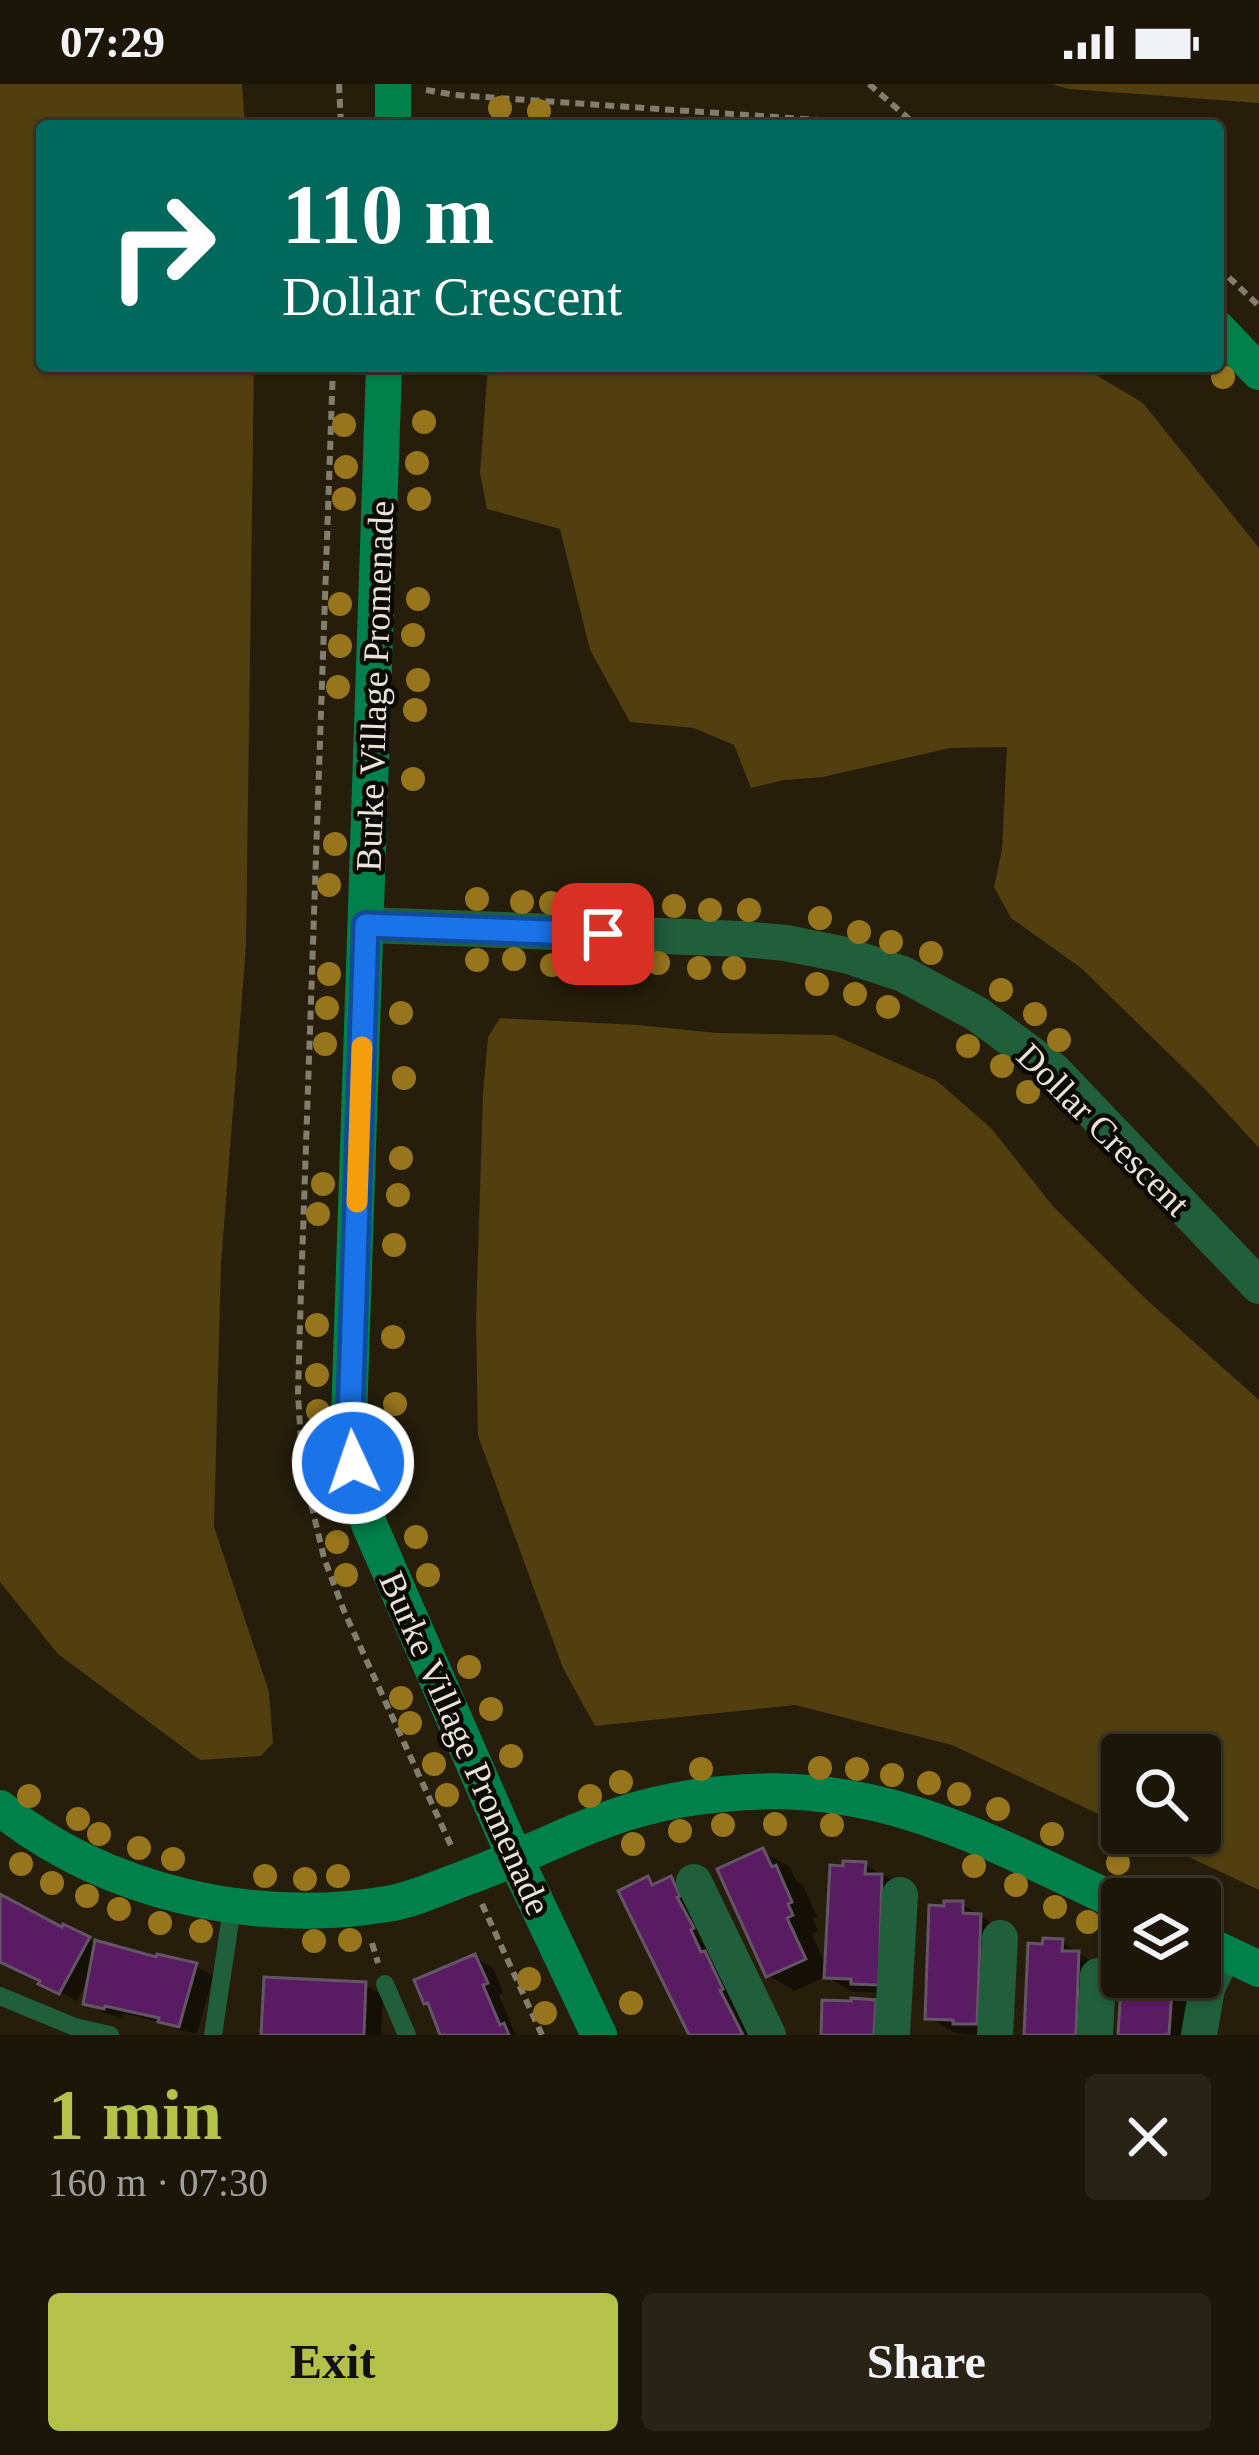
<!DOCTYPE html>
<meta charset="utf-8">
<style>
body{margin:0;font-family:Georgia,serif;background:#292316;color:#f1f3f6;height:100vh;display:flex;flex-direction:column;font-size:45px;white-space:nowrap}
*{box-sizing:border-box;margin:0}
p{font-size:39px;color:#a09f9c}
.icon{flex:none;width:66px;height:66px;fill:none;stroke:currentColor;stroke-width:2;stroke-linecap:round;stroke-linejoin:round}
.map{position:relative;height:1951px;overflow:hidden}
.sheet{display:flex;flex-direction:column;background:#1c1608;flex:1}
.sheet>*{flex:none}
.hud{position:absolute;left:36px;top:36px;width:1188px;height:252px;border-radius:12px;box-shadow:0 3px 9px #0004,0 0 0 3px #3a3529;background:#00695c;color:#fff;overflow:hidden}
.fabs{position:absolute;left:1101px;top:1650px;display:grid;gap:24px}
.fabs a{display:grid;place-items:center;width:120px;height:120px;border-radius:12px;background:#1c1608;box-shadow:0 3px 9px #0004,0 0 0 3px #3a3529;font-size:60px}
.pin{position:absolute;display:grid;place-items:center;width:102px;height:102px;color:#fff;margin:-51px;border-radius:24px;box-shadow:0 6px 18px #0006}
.me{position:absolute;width:132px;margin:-66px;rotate:357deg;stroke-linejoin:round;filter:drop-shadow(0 0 9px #0008)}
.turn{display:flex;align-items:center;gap:42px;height:252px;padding:0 48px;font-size:54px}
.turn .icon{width:156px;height:156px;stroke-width:2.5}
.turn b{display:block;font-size:84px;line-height:102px}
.round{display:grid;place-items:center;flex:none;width:126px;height:126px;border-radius:12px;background:#292316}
.headline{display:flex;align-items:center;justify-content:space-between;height:204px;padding:0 48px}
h1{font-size:72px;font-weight:600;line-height:90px;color:#b4c24a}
.cta{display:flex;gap:24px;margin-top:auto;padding:24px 48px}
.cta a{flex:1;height:138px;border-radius:12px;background:#b4c24a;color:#111;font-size:48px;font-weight:600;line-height:138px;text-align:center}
.cta a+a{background:#292316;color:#f1f3f6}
.status{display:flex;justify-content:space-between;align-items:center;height:84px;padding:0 60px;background:#1c1608;direction:ltr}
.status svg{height:33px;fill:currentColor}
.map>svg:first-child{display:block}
.green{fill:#513f0f}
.shadow{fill:#0007}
.building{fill:#591c62;stroke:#645566;stroke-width:3}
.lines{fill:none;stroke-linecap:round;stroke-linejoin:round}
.path{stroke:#837d6d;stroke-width:6;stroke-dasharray:9 6;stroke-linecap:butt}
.lane{stroke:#205e3c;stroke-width:18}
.street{stroke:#205e3c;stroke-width:36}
.secondary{stroke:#00814b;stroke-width:36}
.tree{fill:#96751c}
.route-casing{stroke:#114b97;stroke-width:30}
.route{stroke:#1a73e8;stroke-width:21}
.slow{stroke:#f59e0b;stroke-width:21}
.labels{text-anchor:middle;stroke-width:9;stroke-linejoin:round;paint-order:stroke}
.street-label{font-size:36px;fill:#e8e3d7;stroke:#0c0803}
</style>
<div class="status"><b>07:29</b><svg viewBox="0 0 49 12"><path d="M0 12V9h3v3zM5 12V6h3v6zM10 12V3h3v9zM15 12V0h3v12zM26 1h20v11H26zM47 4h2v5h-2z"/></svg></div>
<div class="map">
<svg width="1259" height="1951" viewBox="0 0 1259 1951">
<rect width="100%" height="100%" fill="#261e0b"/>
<path class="green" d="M0 0H242L245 42H42V282H254L246 862 221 1179 214 1443 269 1608 273 1659 261 1672 200 1676 58 1570 0 1498Z
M1051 0H1259V19L1069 5Z
M488 282H1081L1143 319 1259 464V1064L1204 1004 1081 884 1011 834 994 803 1002 766 1007 663 950 664 823 693 784 696 751 704 734 661 694 644 630 638 590 566 560 445 487 425 480 389Z
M500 934 638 941 717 949 834 951 937 997 991 1044 1052 1121 1149 1218 1259 1316V1806L1138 1749H1200V1671H1122V1741L952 1661 795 1621 595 1642 563 1584 478 1352 476 1233 483 1010 488 953Z"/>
<path class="shadow" d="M763 1768 790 1783 796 1797 802 1800 817 1833 813 1835 818 1847 812 1850 827 1884 865 1781 892 1796 881 1913 873 1908H853L827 1892 795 1907 768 1891Z
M670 1795 697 1811 760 1951H692L648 1796 658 1801Z
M0 1814 63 1847 64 1844 96 1860 196 1882 213 1892 197 1950 179 1946 168 1940 123 1929 121 1933 104 1929 87 1919 90 1890 77 1917 43 1899 44 1898 11 1882 10 1884 0 1880Z
M962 1820 1006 1848 978 1951 955 1949 928 1933Z
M1062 1858 1105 1886 1102 1951H1027Z
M475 1874 493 1884 503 1909 499 1911 514 1948 519 1951H444L432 1921 427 1918Z
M365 1901 383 1911 381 1951H264Z
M1171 1909 1197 1924 1196 1951H1121Z"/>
<path class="building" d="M763 1764 772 1783 776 1781 792 1818 788 1820 793 1831 787 1834 806 1875 766 1893 717 1785Z
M843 1777 866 1778 865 1790H882L879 1901 851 1900V1895L824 1894 830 1781 843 1782Z
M648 1792 652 1801 671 1792 680 1812 677 1813 694 1844 691 1846 701 1868 705 1867 723 1905 720 1906 743 1951H689L618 1807Z
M0 1810 62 1843 63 1840 90 1853 59 1910 38 1900 40 1897 0 1878Z
M944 1817H963V1829L981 1830 977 1940H953V1936L925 1935 929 1821 944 1822Z
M1043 1854 1063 1855 1062 1867H1079L1076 1951H1024L1028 1859 1042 1860Z
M95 1856 156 1873 157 1870 197 1879 179 1943 158 1938 159 1934 105 1922 104 1925 83 1920Z
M475 1870 488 1899 483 1901 500 1941 504 1939 509 1951H440L428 1919 424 1920 414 1896Z
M264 1893 366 1898 364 1951H261Z
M1121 1903 1172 1906 1169 1951H1118Z
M851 1914 876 1916 874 1951H821L822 1916 851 1917Z"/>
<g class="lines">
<path class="path" d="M339 0 341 42
M869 0 917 42
M426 6 455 11 907 42
M1218 183 1259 222
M333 282 301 1206 298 1310 301 1358 310 1415 324 1474 344 1527 453 1766
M482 1820 542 1951
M372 1859 378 1879"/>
<path class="lane" d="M385 1900 407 1951
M0 1912 75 1943 110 1951
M213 1951 232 1824"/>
<path class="street" d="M366 841 742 855 786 859 845 871 903 890 977 930 1053 986 1259 1202
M694 1798 768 1951
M892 1951 900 1811
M995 1951 1000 1854
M1095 1951 1098 1892
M1199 1951 1207 1904 1224 1869"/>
<path class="secondary" d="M393 0V42
M1218 245 1259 288
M384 282 349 1334 353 1380 369 1440 515 1774 599 1951
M0 1724C106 1809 254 1842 387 1820 413 1816 441 1803 465 1794 525 1773 582 1740 643 1724 669 1717 697 1712 724 1710 877 1693 990 1758 1122 1820
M1200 1857 1259 1885"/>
</g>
<g class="tree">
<circle cx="500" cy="24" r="12"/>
<circle cx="539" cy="27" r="12"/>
<circle cx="1223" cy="293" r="12"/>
<circle cx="424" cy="338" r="12"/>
<circle cx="344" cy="341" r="12"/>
<circle cx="417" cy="379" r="12"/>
<circle cx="346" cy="383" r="12"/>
<circle cx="344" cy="415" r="12"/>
<circle cx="419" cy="415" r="12"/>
<circle cx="418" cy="515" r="12"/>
<circle cx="340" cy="520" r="12"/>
<circle cx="413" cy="551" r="12"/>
<circle cx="340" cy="562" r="12"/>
<circle cx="418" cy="596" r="12"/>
<circle cx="338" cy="603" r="12"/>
<circle cx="415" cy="626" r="12"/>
<circle cx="413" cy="695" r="12"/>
<circle cx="335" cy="760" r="12"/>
<circle cx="329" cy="801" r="12"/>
<circle cx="477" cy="815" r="12"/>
<circle cx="522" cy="818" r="12"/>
<circle cx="551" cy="819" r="12"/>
<circle cx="594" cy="821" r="12"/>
<circle cx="674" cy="822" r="12"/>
<circle cx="710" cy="826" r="12"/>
<circle cx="749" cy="826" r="12"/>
<circle cx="820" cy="834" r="12"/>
<circle cx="859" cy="848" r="12"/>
<circle cx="891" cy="858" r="12"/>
<circle cx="931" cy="869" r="12"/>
<circle cx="514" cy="875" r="12"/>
<circle cx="477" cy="876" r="12"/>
<circle cx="658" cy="879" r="12"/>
<circle cx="588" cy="880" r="12"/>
<circle cx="552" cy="881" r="12"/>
<circle cx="699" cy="884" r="12"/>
<circle cx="734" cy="884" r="12"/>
<circle cx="329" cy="890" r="12"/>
<circle cx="817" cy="900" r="12"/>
<circle cx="1001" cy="906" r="12"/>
<circle cx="855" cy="910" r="12"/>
<circle cx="888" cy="923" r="12"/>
<circle cx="327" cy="924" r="12"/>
<circle cx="401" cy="929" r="12"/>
<circle cx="1035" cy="930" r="12"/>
<circle cx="1059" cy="956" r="12"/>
<circle cx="325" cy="960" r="12"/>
<circle cx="968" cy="962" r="12"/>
<circle cx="1002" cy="982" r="12"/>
<circle cx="404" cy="994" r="12"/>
<circle cx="1028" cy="1008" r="12"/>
<circle cx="401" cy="1074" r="12"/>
<circle cx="323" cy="1100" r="12"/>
<circle cx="398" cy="1111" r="12"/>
<circle cx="318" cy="1130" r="12"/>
<circle cx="394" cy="1161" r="12"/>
<circle cx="317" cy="1241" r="12"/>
<circle cx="393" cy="1253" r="12"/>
<circle cx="317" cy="1291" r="12"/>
<circle cx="395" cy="1320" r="12"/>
<circle cx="318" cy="1327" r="12"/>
<circle cx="395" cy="1358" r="12"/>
<circle cx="416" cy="1453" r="12"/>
<circle cx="337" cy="1458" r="12"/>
<circle cx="346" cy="1491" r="12"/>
<circle cx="428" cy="1491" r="12"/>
<circle cx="469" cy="1583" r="12"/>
<circle cx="401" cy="1614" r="12"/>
<circle cx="491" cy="1625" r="12"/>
<circle cx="410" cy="1639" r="12"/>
<circle cx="511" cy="1672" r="12"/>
<circle cx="434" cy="1680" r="12"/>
<circle cx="820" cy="1684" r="12"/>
<circle cx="701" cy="1685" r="12"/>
<circle cx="857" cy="1685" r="12"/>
<circle cx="892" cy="1691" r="12"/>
<circle cx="621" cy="1698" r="12"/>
<circle cx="929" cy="1699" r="12"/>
<circle cx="959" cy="1710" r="12"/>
<circle cx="447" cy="1711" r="12"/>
<circle cx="29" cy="1712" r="12"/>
<circle cx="590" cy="1712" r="12"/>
<circle cx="998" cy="1725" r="12"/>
<circle cx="78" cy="1735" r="12"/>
<circle cx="775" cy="1740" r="12"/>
<circle cx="723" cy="1741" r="12"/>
<circle cx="832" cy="1741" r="12"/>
<circle cx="680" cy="1747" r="12"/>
<circle cx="99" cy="1750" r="12"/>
<circle cx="1052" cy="1750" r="12"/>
<circle cx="633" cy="1760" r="12"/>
<circle cx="139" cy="1764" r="12"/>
<circle cx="173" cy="1775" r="12"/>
<circle cx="1118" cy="1779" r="12"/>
<circle cx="21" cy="1780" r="12"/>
<circle cx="974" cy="1782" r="12"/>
<circle cx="265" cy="1792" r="12"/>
<circle cx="338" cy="1792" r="12"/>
<circle cx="305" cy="1795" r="12"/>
<circle cx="52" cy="1799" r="12"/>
<circle cx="1016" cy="1801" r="12"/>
<circle cx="87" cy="1812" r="12"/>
<circle cx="1055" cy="1823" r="12"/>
<circle cx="119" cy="1825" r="12"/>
<circle cx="1088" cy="1838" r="12"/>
<circle cx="160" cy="1839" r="12"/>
<circle cx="201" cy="1847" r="12"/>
<circle cx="350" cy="1856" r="12"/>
<circle cx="314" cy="1857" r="12"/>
<circle cx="529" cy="1895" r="12"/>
<circle cx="631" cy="1919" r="12"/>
<circle cx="545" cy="1929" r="12"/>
</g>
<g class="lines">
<defs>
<path id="route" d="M353 1379 350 1334 366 841 603 850"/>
</defs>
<use href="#route" class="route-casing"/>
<use href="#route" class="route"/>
<path class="slow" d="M357 1118 362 963"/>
</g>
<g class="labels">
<g class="street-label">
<text transform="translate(374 602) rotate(-88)" y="13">Burke Village Promenade</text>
<text transform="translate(1104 1045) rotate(45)" y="13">Dollar Crescent</text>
<text transform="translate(466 1659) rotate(66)" y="13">Burke Village Promenade</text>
</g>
</g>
</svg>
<div class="fabs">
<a><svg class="icon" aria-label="search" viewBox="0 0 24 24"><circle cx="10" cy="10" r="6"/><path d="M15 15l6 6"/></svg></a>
<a><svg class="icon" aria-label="layers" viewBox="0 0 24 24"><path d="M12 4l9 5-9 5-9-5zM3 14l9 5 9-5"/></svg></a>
</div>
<div class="pin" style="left:603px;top:850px;background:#d93025"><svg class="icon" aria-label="arrive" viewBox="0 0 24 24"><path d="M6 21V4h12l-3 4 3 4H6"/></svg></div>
<svg class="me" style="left:353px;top:1379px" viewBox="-20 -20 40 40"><circle r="17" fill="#1a73e8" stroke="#fff" stroke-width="3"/><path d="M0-11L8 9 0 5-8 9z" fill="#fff"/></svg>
<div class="hud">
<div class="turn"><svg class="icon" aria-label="right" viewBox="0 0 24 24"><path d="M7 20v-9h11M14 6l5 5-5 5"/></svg><div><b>110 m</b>Dollar Crescent</div></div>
</div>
</div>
<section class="sheet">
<div class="headline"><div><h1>1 min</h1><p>160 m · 07:30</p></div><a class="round"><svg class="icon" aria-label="close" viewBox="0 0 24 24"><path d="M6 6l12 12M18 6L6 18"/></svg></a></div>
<div class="cta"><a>Exit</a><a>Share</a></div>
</section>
